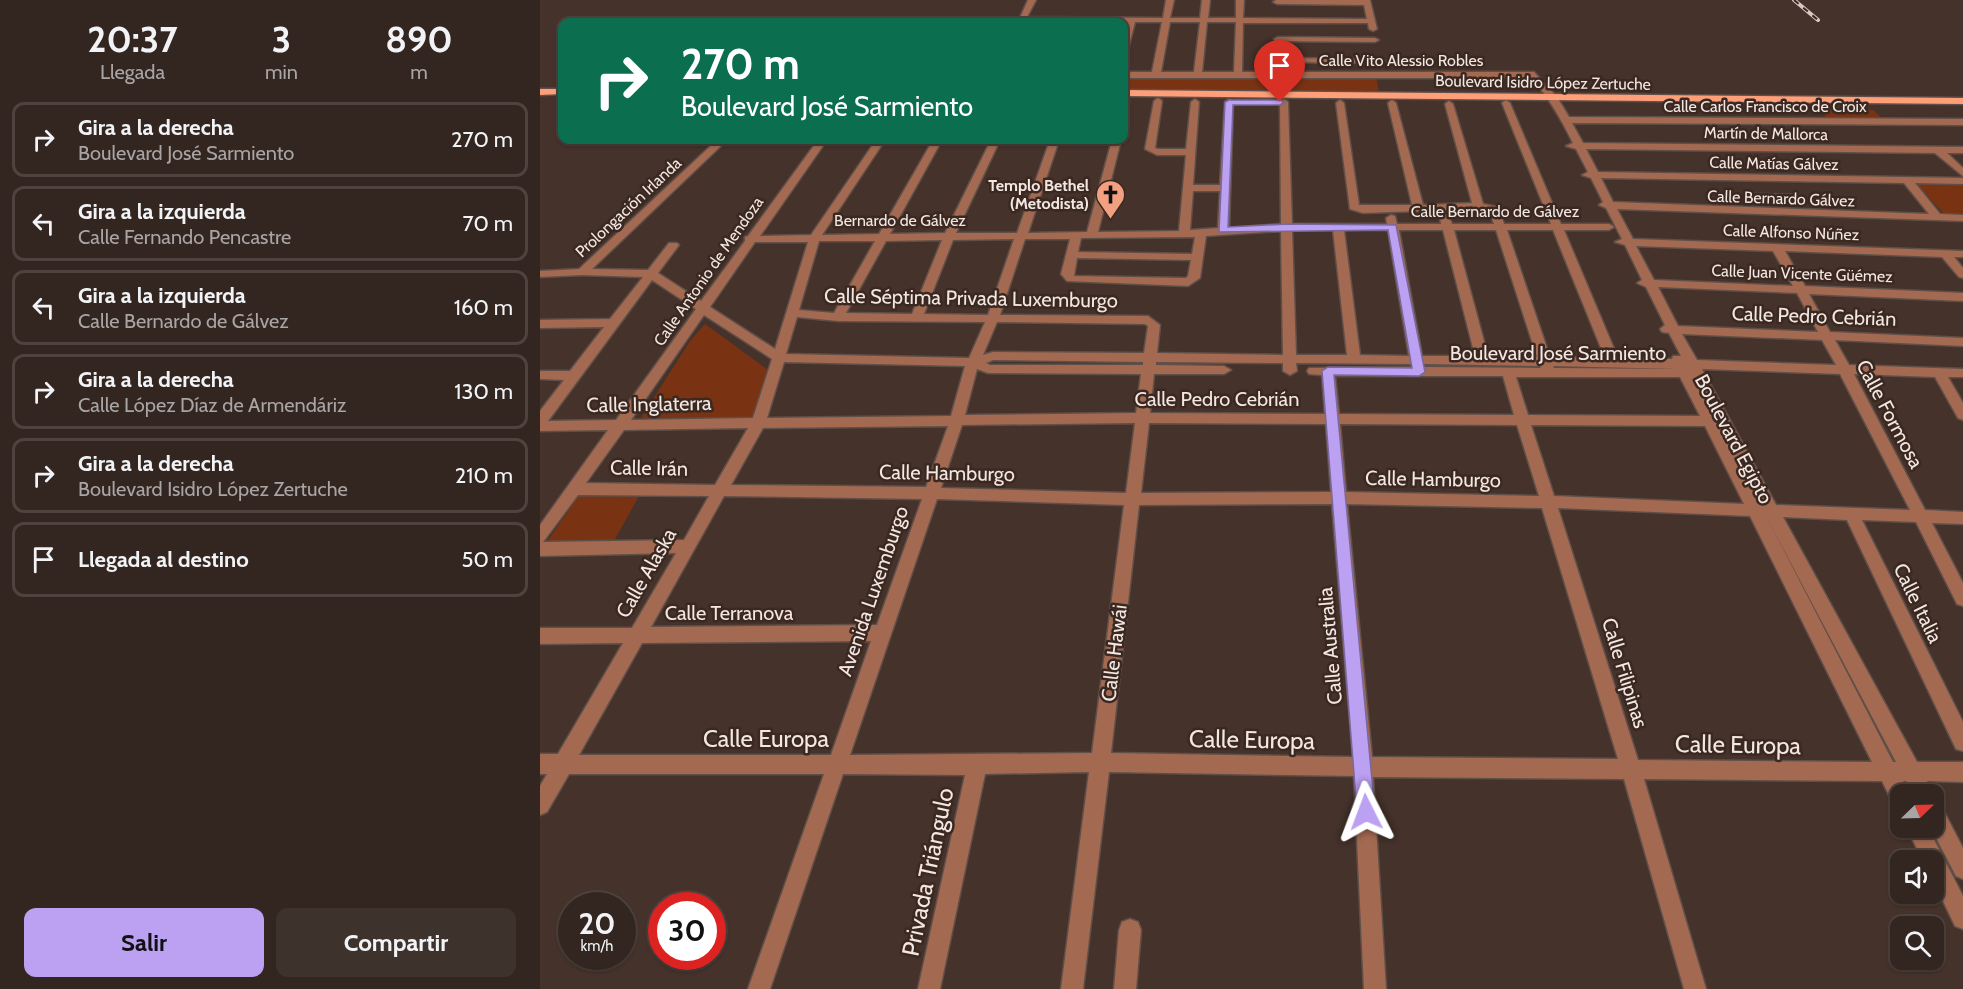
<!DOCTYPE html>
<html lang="es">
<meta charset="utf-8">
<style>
body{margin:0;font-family:Cabin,sans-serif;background:#3e322d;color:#f1f3f6;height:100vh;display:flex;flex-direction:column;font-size:22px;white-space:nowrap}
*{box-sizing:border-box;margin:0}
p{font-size:20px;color:#a9a5a5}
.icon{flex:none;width:33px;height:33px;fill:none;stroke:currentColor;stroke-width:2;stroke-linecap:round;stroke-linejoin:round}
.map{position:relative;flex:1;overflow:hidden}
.drawer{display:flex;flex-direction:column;background:#332620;width:540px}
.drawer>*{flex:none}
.top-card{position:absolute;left:18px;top:18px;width:570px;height:126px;border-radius:12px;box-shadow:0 2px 4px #0004,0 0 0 2px #4e433e;background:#0b6e4f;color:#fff;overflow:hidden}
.needle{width:39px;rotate:67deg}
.controls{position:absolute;left:1350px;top:784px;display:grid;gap:12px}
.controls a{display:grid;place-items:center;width:54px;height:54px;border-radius:12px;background:#332620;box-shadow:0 2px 4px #0004,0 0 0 2px #4e433e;font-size:30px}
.speed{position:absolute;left:18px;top:892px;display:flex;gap:12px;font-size:30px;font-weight:700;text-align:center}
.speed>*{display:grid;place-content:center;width:78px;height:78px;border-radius:50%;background:#332620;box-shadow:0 2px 4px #0004,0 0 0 2px #4e433e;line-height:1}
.speed small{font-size:15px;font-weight:400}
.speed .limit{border:9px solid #d22;background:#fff;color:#111}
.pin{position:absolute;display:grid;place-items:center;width:51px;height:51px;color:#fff;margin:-62px -26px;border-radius:50% 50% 50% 0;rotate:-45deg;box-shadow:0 0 6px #0007}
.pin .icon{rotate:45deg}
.me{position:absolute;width:66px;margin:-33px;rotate:357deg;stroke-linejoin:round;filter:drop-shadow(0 0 4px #0008)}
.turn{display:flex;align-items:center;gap:21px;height:126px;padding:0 24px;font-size:27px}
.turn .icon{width:78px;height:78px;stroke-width:2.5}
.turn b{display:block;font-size:42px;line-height:51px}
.eta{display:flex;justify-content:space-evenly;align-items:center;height:102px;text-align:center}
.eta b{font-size:36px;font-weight:700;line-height:42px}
.cta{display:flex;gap:12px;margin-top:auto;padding:12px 24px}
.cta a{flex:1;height:69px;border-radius:12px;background:#bca0f2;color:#111;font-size:24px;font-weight:700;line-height:69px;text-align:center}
.cta a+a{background:#3e322d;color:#f1f3f6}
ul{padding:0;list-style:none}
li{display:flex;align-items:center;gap:18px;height:75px;margin:0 12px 9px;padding:0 12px;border:3px solid #4e433e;border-radius:12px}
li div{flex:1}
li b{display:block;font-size:22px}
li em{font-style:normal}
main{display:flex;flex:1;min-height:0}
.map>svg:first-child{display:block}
.green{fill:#793313}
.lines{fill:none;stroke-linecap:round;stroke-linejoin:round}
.minor-casing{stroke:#604f48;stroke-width:3}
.major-casing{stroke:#604f48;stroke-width:3}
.minor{fill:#a36951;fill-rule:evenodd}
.major{fill:#fe9f79;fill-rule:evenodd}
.rail-casing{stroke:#d5c8c3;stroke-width:4}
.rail{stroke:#3a2821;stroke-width:2;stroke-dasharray:6;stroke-linecap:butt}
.route{fill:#bca0f2;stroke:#7a689d;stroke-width:1.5}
.labels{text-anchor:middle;stroke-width:5;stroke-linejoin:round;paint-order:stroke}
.far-street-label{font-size:16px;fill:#f3e7e2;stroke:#3a2821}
.far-poi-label{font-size:16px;font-weight:bold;fill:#f3e7e2;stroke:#3a2821;text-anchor:end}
.street-label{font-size:20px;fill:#f3e7e2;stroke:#3a2821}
.near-street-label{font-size:24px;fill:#f3e7e2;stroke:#3a2821}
</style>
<main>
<section class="drawer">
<div class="eta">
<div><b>20:37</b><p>Llegada</p></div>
<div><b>3</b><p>min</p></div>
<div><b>890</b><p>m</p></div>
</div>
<ul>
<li><svg class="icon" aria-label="right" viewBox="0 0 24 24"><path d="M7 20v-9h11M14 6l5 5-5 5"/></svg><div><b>Gira a la derecha</b><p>Boulevard José Sarmiento</p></div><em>270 m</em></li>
<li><svg class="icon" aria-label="left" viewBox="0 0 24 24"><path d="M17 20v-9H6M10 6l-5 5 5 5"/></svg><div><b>Gira a la izquierda</b><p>Calle Fernando Pencastre</p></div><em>70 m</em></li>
<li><svg class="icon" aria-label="left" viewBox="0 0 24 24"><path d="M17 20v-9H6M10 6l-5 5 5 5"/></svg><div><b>Gira a la izquierda</b><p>Calle Bernardo de Gálvez</p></div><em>160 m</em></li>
<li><svg class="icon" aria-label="right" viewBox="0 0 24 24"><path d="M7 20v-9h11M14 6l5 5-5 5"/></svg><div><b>Gira a la derecha</b><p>Calle López Díaz de Armendáriz</p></div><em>130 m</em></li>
<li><svg class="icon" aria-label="right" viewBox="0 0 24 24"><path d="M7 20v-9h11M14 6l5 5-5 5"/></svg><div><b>Gira a la derecha</b><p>Boulevard Isidro López Zertuche</p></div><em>210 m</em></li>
<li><svg class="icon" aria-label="arrive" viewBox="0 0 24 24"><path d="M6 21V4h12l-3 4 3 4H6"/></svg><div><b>Llegada al destino</b></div><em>50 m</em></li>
</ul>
<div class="cta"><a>Salir</a><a>Compartir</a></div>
</section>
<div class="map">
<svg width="1423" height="989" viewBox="0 0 1423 989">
<rect width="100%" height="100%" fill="#44322b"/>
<path class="green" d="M584 77H836L839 92H642L634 89H584Z
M1279 109 1333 110 1344 120 1288 119Z
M1375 182 1423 183V215L1404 214Z
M165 324 228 370 213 418H101L150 341Z
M41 493 99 496 74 541 6 543Z"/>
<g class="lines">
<defs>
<path id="minor" d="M488 0H496L487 17 623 18 626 0H634L630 18H660L662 0H670L668 18H696V0H704L703 18 827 19 824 5 737 4 733 2 736 0H830L837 29 833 31 829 29 828 23H703L702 72H994L1017 97 1029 117 1423 119V125L1032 123 1043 143 1423 147V153H1407L1423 168V176L1395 153 1046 149 1058 172 1423 178V184L1375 183 1400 214 1423 215V221L1077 209 1093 239 1423 251V257H1414L1423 268V278L1419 277 1402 257 1245 251 1265 286 1423 293V301L1269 294 1290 332 1423 338V346L1295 340 1309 365 1423 369V377H1408L1423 403V420L1418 418 1395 377 1314 374 1385 510 1423 512V524L1392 523 1423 583V606L1417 604 1376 522 1322 520 1423 722V751L1416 749 1307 520 1243 517 1377 762H1423V782L1387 781 1394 795V796L1373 795 1366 781H1363L1369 795H1360V806L1353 803 1342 781 1104 779 1166 989H1144L1084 779 833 777 846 989H824L814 776 569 772 543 989H521L549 772 445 774 400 989H378L425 775 303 774 230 989H208L284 774H29L7 812 0 815V786L7 774H0V754H18L83 643 0 644V628H92L136 553 0 556V525L68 430 0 431V411L24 380 0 379V371H30L64 327 0 328V320L70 319 103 277 42 275 0 277V271L39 269 177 140H187L52 269 108 270 129 243H137L139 245 118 273 161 301 205 241V237L208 236 278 140H287L220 236 271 235 336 140H345L282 235 339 234 393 140H402L350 234 405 233 451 140H460L416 233H477L510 140H519L488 233 547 232 572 140H581L558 232 639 231 646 155H617L605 149 614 101 618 98 622 101 615 148 618 149H646L651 102 655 99 659 102 653 185H680L685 102 689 99 693 102 689 228 741 224 740 102 744 99 748 102 752 224H847L846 218 851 215 855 216 857 224H901L900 218 905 215 909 216 912 224H954L949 211 938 209 823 213 810 209 796 103 800 100 804 103 819 205H872L848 103 852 100 856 103 883 205 932 203 905 104 909 101 913 104 943 204 958 207 964 224H1011L962 103 966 100 970 103 1021 224H1069L1074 227 1069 230H1024L1078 358 1132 359 1133 356H1141L1129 333 1122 332 1120 329 1125 325 1106 287 1097 283 1102 280 1085 245 1075 242 1082 239 1066 208 1059 205 1063 202 1051 178 1042 175 1048 172 1036 149 1026 146 1033 143C1021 119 1009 98 992 78H584V72H612L622 22H595L588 49 584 51V37L588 22H478ZM630 22H660L654 72H621ZM667 22H696L694 72H662ZM1061 178 1364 183 1389 214 1073 202ZM653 191H680L678 228 650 230ZM752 230H793L807 355H756ZM804 230H848L869 356 820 355ZM859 230H903L935 356H882ZM914 230H956L997 357 948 356ZM967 230H1013L1065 358 1010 357ZM741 231 743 355 617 353 620 325 608 316 460 315 485 239H530L521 274 527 281 648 286 660 278 666 236ZM655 237 652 254 538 252 541 238ZM474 239 448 315 384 314 413 240ZM402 240 372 314 306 313 346 241ZM279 241H335L294 313 259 310ZM215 242H268L235 349 170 307ZM1096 246 1233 251 1253 286 1114 280ZM537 258 651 260 648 276 646 278 534 276ZM112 280 156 309 76 420 8 421ZM1118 287 1257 293 1278 332 1138 326ZM164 315 232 359 213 418 91 420ZM257 317 298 321 445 322 429 358 246 354ZM457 322 605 324 608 326 604 353 453 352 443 355ZM1142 334 1282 340 1296 365 1157 360ZM453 360 603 362V365H450L446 363ZM244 362 425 366 411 416 227 418ZM616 362 743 363V371L750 375 757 371 756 363 871 364V367L769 368 767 371 769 374 782 375 785 414 610 413 614 374H684L691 370 684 366 616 365ZM884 364 1000 366 1001 368 884 367ZM1013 366 1136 369 1014 368ZM437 369 448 373 601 374 596 413 425 415ZM1162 369 1300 374 1370 510 1236 505ZM795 376H963L974 415 799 414ZM976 377H1140L1160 416 988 415ZM595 423 586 493 401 488 422 425ZM609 423 786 424 791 492 601 493ZM800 424 977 425 999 496 806 492ZM991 425 1165 426 1204 504 1014 496ZM408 426 386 487 191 485 223 428ZM208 428 175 485 46 483 84 430ZM38 495 169 496 144 540 3 542ZM184 496 382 499 337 625 111 627ZM397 499 584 505 552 753 310 755ZM792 504 813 757 571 753 599 505ZM807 504 1002 508 1078 759 832 757ZM1018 508 1210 516 1332 762 1098 760ZM1226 516 1356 762H1353ZM331 641 291 755H39L102 643Z
M738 37 835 38 839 40 835 42 735 41 734 39Z
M738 58 841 59 845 61 841 63 735 62 734 60Z
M584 99 589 101 588 108 584 111Z
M1212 194 1257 195 1262 198 1257 201 1208 199V195Z
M1394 803 1401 806 1423 848V879L1416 876 1391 828H1394Z
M1367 828H1388L1423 896V929L1415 926 1394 882V861H1383Z
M590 919 598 922 601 930 596 989H574L579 930 582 922Z"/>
<path id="major" d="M0 89H22V94L0 95Z
M584 90 1423 98V104L584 96Z"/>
</defs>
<use href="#minor" class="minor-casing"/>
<use href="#major" class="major-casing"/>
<use href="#minor" class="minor"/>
<use href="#major" class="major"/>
<defs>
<path id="rail" d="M1254 0 1278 20"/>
</defs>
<use href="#rail" class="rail-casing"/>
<use href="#rail" class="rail"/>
</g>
<path class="route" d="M689 100H740L744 102 740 105H693L688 227 748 224 856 225 883 362 885 372 879 376 794 375 835 812 832 818 826 821 819 818 817 812 782 371 788 367 872 368 848 230 679 232 685 102Z"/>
<defs>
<symbol id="church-pin" viewBox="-11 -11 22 30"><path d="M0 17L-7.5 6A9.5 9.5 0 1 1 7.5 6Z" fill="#f2a07f" stroke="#3a2821"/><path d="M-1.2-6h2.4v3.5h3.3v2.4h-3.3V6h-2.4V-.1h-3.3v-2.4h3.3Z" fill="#111"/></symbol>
</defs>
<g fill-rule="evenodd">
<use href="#church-pin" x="554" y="178" width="33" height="45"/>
</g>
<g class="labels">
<g class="far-street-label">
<text x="861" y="66">Calle Vito Alessio Robles</text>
<text transform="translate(1003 82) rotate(1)" y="6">Boulevard Isidro López Zertuche</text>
<text x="1225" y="112">Calle Carlos Francisco de Croix</text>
<text transform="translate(1226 133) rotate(1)" y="6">Martín de Mallorca</text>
<text transform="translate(1234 163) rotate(1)" y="6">Calle Matías Gálvez</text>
<text transform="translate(1241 198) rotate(2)" y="6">Calle Bernardo Gálvez</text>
<text transform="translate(88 207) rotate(-43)" y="6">Prolongación Irlanda</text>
<text x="955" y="217">Calle Bernardo de Gálvez</text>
<text x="360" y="226">Bernardo de Gálvez</text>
<text transform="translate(1251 232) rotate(2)" y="6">Calle Alfonso Núñez</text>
<text transform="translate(168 271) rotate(-55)" y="6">Calle Antonio de Mendoza</text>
<text transform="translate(1262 273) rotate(2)" y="6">Calle Juan Vicente Güémez</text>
</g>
<g class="far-poi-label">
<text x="549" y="191">Templo Bethel<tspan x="549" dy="18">(Metodista)</tspan></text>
</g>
<g class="street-label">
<text transform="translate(431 298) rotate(1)" y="7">Calle Séptima Privada Luxemburgo</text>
<text transform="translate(1274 316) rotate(2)" y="7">Calle Pedro Cebrián</text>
<text x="1018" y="360">Boulevard José Sarmiento</text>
<text x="677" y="406">Calle Pedro Cebrián</text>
<text transform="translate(109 404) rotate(-1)" y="7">Calle Inglaterra</text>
<text transform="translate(1350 414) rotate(62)" y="7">Calle Formosa</text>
<text transform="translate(1194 439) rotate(62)" y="7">Boulevard Egipto</text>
<text transform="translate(109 468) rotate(1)" y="7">Calle Irán</text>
<text transform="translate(407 473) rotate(1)" y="7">Calle Hamburgo</text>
<text transform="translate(893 479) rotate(1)" y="7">Calle Hamburgo</text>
<text transform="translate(106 573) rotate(-60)" y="7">Calle Alaska</text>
<text transform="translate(333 591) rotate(-71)" y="7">Avenida Luxemburgo</text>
<text transform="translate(1378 603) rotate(64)" y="7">Calle Italia</text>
<text x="189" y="620">Calle Terranova</text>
<text transform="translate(790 646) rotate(-95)" y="7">Calle Australia</text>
<text transform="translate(574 653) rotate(-83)" y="7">Calle Hawái</text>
<text transform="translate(1085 673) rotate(73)" y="7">Calle Filipinas</text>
</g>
<g class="near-street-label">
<text x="226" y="747">Calle Europa</text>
<text transform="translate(712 740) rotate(1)" y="8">Calle Europa</text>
<text transform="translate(1198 745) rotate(1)" y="8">Calle Europa</text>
<text transform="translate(388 872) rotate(-78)" y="8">Privada Triángulo</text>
</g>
</g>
</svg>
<div class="controls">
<a><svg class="needle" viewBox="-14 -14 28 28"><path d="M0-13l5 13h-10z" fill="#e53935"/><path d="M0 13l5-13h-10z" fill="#a9a5a5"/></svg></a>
<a><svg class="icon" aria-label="sound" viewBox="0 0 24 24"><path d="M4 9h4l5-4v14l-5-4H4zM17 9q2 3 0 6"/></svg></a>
<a><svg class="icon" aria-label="search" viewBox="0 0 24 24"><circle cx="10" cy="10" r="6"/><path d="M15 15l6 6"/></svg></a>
</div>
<div class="speed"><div>20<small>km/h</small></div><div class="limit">30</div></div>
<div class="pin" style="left:740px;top:102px;background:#d93025"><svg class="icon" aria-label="arrive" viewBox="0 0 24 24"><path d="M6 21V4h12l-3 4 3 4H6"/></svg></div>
<svg class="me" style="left:826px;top:812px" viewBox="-20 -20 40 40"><path d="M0-17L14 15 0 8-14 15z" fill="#bca0f2" stroke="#fff" stroke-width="4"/></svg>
<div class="top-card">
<div class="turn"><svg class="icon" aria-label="right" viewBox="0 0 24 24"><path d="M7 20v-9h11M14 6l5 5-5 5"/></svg><div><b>270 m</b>Boulevard José Sarmiento</div></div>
</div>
</div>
</main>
